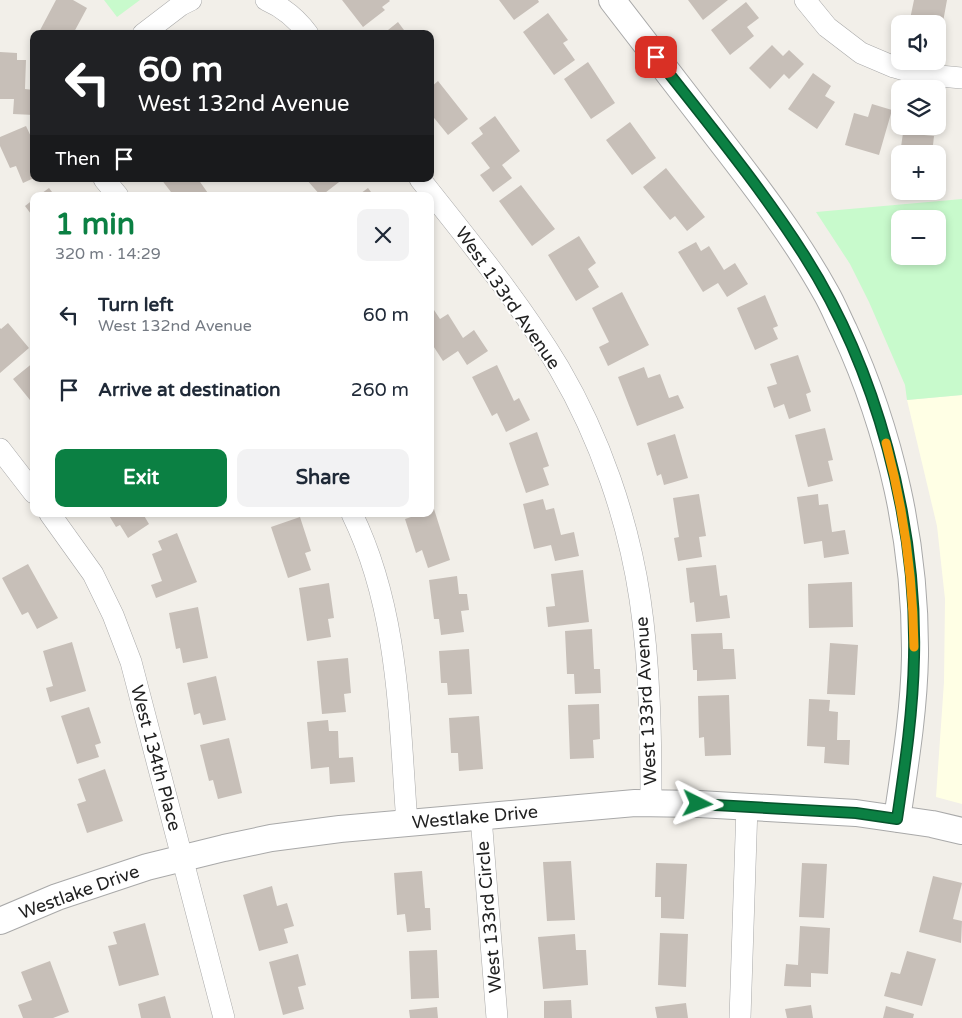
<!DOCTYPE html>
<meta charset="utf-8">
<style>
body{margin:0;font-family:"Varela Round",sans-serif;background:#f2f2f3;color:#1f2937;height:100vh;display:flex;flex-direction:column;font-size:19px;white-space:nowrap}
*{box-sizing:border-box;margin:0}
p{font-size:16px;color:#747a83}
.icon{flex:none;width:28px;height:28px;fill:none;stroke:currentColor;stroke-width:2;stroke-linecap:round;stroke-linejoin:round}
.map{position:relative;flex:1;overflow:hidden}
.details{position:absolute;left:30px;top:192px;width:404px;height:325px;display:flex;flex-direction:column;background:#fff;border-radius:10px;box-shadow:0 2px 8px #0003}
.details>*{flex:none}
.banner{position:absolute;left:30px;top:30px;width:404px;height:152px;border-radius:10px;box-shadow:0 2px 8px #0003;background:#202124;color:#fff;overflow:hidden}
.fabs{position:absolute;left:891px;top:15px;display:grid;gap:10px}
.fabs a{display:grid;place-items:center;width:55px;height:55px;border-radius:10px;background:#fff;box-shadow:0 2px 8px #0003;font-size:25px}
.pin{position:absolute;display:grid;place-items:center;width:42px;height:42px;color:#fff;margin:-21px;border-radius:10px;box-shadow:0 2px 8px #0006}
.me{position:absolute;width:55px;margin:-28px;rotate:93deg;stroke-linejoin:round;filter:drop-shadow(0 0 4px #0008)}
.turn{display:flex;align-items:center;gap:18px;height:105px;padding:0 25px;font-size:22px}
.turn .icon{width:65px;height:65px;stroke-width:2.5}
.turn b{display:block;font-size:35px;line-height:42px}
.then{display:flex;align-items:center;height:48px;padding:0 25px;background:#0003;gap:10px;font-size:19px}
.round{display:grid;place-items:center;flex:none;width:52px;height:52px;border-radius:10px;background:#f2f2f3}
.overview{display:flex;align-items:center;justify-content:space-between;height:85px;padding:0 25px}
h1{font-size:30px;font-weight:800;line-height:38px;color:#0b8043}
.action{display:flex;gap:10px;margin-top:auto;padding:10px 25px}
.action a{flex:1;height:58px;border-radius:10px;background:#0b8043;color:#fff;font-size:20px;font-weight:800;line-height:58px;text-align:center}
.action a+a{background:#f2f2f3;color:#1f2937}
ul{padding:0;list-style:none}
li{display:flex;align-items:center;gap:15px;height:75px;padding:0 25px}
li div{flex:1}
li b{display:block;font-size:19px}
li em{font-style:normal}
.map>svg:first-child{display:block}
.education{fill:#ffffe5}
.park{fill:#c8facc;fill-rule:evenodd}
.building{fill:#c7bfb8}
.lines{fill:none;stroke-linecap:round;stroke-linejoin:round}
.minor-casing{stroke:#a9a9a9;stroke-width:22}
.tertiary-casing{stroke:#a9a9a9;stroke-width:28}
.minor{stroke:#fff;stroke-width:21}
.tertiary{stroke:#fff;stroke-width:26}
.route-casing{stroke:#07532c;stroke-width:12}
.route{stroke:#0b8043;stroke-width:9}
.slow{stroke:#f59e0b;stroke-width:9}
.labels{text-anchor:middle;stroke-width:4;stroke-linejoin:round;paint-order:stroke}
.street-label{font-size:18px;fill:#222;stroke:#fff}
</style>
<div class="map">
<svg width="962" height="1018" viewBox="0 0 962 1018">
<rect width="100%" height="100%" fill="#f2efe9"/>
<path class="education" d="M962 395V804L936 797 944 682 945 599 937 526 907 400Z"/>
<path class="park" d="M104 0H140L117 17Z
M962 199V395L907 400 905 385 869 302 850 264 816 212ZM900 219H938V256H900Z"/>
<path class="building" d="M56 0H73L87 8 73 34H38Z
M342 0H389L390 1 382 7 385 10 363 27Z
M499 0H538L539 2 514 20Z
M688 0H728L703 20Z
M914 0H947L943 22 932 20 931 24H909Z
M746 2 759 18 747 27 754 36 730 55 711 30Z
M548 13 568 40 563 43 575 60 554 75 523 32Z
M398 22 407 34H383Z
M772 45 783 56 789 50 804 64 789 79 784 74 770 89 749 68Z
M0 52 17 53V60H26L25 89 34 90V115L13 114 14 99H0Z
M588 62 615 103 591 119 564 79Z
M813 73 831 86 825 96 835 102 817 129 788 109Z
M438 81 468 119 448 135 430 113V88Z
M872 104 892 110 879 155 845 145 854 113 868 117Z
M495 116 520 151 502 165 512 178 493 192 480 175 490 168 471 143 483 134 479 128Z
M630 122 656 158 632 175 606 140Z
M26 126 34 143V178L23 183 16 166 10 168 0 146V137Z
M904 126H925L924 135 934 136 932 154H900Z
M666 168 705 217 687 231 675 216 670 220 643 187Z
M161 179H198L210 196H174Z
M306 179H343L321 196Z
M521 185 555 229 532 246 499 201Z
M49 188 55 196H38Z
M368 188 374 196H357Z
M34 199V218L25 206Z
M579 236 596 263 588 269 599 287 576 301 548 255Z
M696 242 701 251 709 246 724 270 735 263 748 284 727 297 718 283 703 292 678 252Z
M622 292 649 345 608 366 599 347 609 342 592 308Z
M765 295 778 326 773 328 778 339 755 350 737 308Z
M434 310 440 319 448 314 463 338 474 330 488 351 467 365 458 351 443 361 430 341V313Z
M8 323 29 348 0 373V328L1 329Z
M798 355 811 392 806 394 811 411 789 419 784 404 774 408 767 387 777 384 770 364Z
M34 362V405L13 379Z
M497 365 514 401 519 398 530 420 506 432 497 413 492 416 472 377Z
M644 367 648 378 660 374 669 398 678 395 684 408 637 426 618 377Z
M825 428 833 460 828 461 833 481 808 487 795 435Z
M537 432 549 466 543 468 549 485 526 493 509 443Z
M675 434 688 478 664 485 661 474 657 476 647 443Z
M699 494 706 536 699 537 702 557 678 561 674 538 679 537 673 498Z
M818 494 819 505 828 504 832 532 845 530 849 554 824 558 822 541 804 544 797 497Z
M543 499 546 510 554 508 561 535 574 532 579 556 555 561 551 545 534 549 523 504Z
M434 509 450 560 428 568 422 550 416 553 405 519 420 514H430V511Z
M108 514H143L149 524 128 538 120 525 116 527Z
M300 517 311 551 305 553 311 570 288 578 271 527Z
M177 533 197 582 156 598 151 585 162 581 152 554 162 550 158 541Z
M28 564 58 618 37 629 28 612 22 615 2 578Z
M716 565 720 596 727 595 730 618 696 622 694 602 690 603 686 568Z
M583 570 589 622 548 627 546 607 555 606 551 574Z
M457 576 459 594H467L469 610 461 611 464 632 441 635 439 619H434L429 580Z
M852 582 853 627 809 628 808 584Z
M329 583 334 618 328 619 331 637 307 641 299 588Z
M198 607 208 658 183 663 180 648 176 649 169 613Z
M592 629 594 669H600L601 693 575 694 574 674H567L565 631Z
M722 633 723 649H734L736 679 697 681V670H693L691 634Z
M72 642 86 691 50 702 46 688 53 686 43 651Z
M830 643 858 645 855 695 827 694Z
M469 649 472 694 448 695 447 683H441L439 651Z
M348 658 351 693 344 694 346 712 322 714 317 661Z
M216 676 226 720 203 725 200 713 194 715 187 683Z
M729 695 731 755 705 756 704 737 699 738 698 696Z
M809 699 830 700 829 711 838 712 837 740H850L849 765 824 763 825 747 807 746Z
M599 704 600 739 593 740 594 758 570 759 568 705Z
M89 707 101 743 95 745 99 757 77 764 61 716Z
M479 716 483 769 459 771 458 753H451L449 718Z
M328 720 329 731H338L339 758 353 757 355 782 330 784 329 767 311 769 307 722Z
M229 738 242 793 218 799 213 780 209 781 200 745Z
M105 769 123 821 87 833 77 804 86 801 78 779Z
M571 861 575 920 547 921 543 862Z
M656 863 687 864 684 919 661 918V897H655Z
M802 863 827 864 824 918 799 917Z
M422 871 425 908H430L431 930 407 932 405 914 397 915 394 873Z
M933 876 962 883 953 919 962 921 961 943 919 932Z
M272 886 277 906 287 903 294 926 284 929 288 943 259 951 243 895Z
M145 923 159 975 119 986 108 946 117 944 113 932Z
M800 926 830 928 828 974 811 973V987L784 986 786 964 798 965Z
M660 933 688 934 686 987 658 985Z
M575 934 576 950H586L588 985 543 989 538 937Z
M437 950 439 998 411 999 409 951Z
M907 951 936 959 922 1006 884 996 891 972 900 974Z
M298 954 306 985 298 987 304 1009 283 1015 269 962Z
M50 961 69 1012 53 1018H23L18 1005 32 1000 21 972Z
M165 996 171 1018H141L138 1004Z
M571 1000 572 1018H544V1001Z
M686 1003 688 1018H657L655 1007Z
M811 1005 813 1018H787L785 1009Z
M886 1006 914 1014 913 1018H883Z
M437 1007 438 1018H410L409 1010Z"/>
<g class="lines">
<defs>
<path id="minor" d="M266 0C282 7 297 19 308 34
M805 0 827 27 861 53 894 67 918 74 962 78
M143 34 181 5 191 0
M104 179 118 196
M420 179C468 240 519 301 559 368 600 438 628 519 640 599 650 667 651 735 651 804
M0 449 34 493
M50 514 93 574 113 615 131 662 224 1018
M352 514C399 610 399 718 407 823
M481 817 497 1018
M740 1018 747 806"/>
<path id="tertiary" d="M612 0C648 47 684 93 720 140 758 189 796 239 826 293 833 305 838 318 844 330 891 432 916 544 915 656 914 711 905 765 897 819
M0 921 57 897 147 867 224 848 271 838 340 829 635 803 699 804 856 813 932 824 962 831"/>
</defs>
<use href="#minor" class="minor-casing"/>
<use href="#tertiary" class="tertiary-casing"/>
<use href="#minor" class="minor"/>
<use href="#tertiary" class="tertiary"/>
</g>
<g class="lines">
<defs>
<path id="route" d="M656 57C707 122 760 186 804 255 877 369 917 522 914 657 913 712 905 765 897 819L856 813 698 804"/>
</defs>
<use href="#route" class="route-casing"/>
<use href="#route" class="route"/>
<path class="slow" d="M886 443C904 510 913 578 914 647"/>
</g>
<g class="labels">
<g class="street-label">
<text transform="translate(508 298) rotate(55)" y="6">West 133rd Avenue</text>
<text transform="translate(646 701) rotate(-93)" y="6">West 133rd Avenue</text>
<text transform="translate(156 758) rotate(75)" y="6">West 134th Place</text>
<text transform="translate(475 817) rotate(-5)" y="6">Westlake Drive</text>
<text transform="translate(79 892) rotate(-20)" y="6">Westlake Drive</text>
<text transform="translate(489 917) rotate(-95)" y="6">West 133rd Circle</text>
</g>
</g>
</svg>
<div class="fabs">
<a><svg class="icon" aria-label="sound" viewBox="0 0 24 24"><path d="M4 9h4l5-4v14l-5-4H4zM17 9q2 3 0 6"/></svg></a>
<a><svg class="icon" aria-label="layers" viewBox="0 0 24 24"><path d="M12 4l9 5-9 5-9-5zM3 14l9 5 9-5"/></svg></a>
<a>+</a>
<a>−</a>
</div>
<div class="pin" style="left:656px;top:57px;background:#d93025"><svg class="icon" aria-label="arrive" viewBox="0 0 24 24"><path d="M6 21V4h12l-3 4 3 4H6"/></svg></div>
<svg class="me" style="left:698px;top:804px" viewBox="-20 -20 40 40"><path d="M0-17L14 15 0 8-14 15z" fill="#0b8043" stroke="#fff" stroke-width="4"/></svg>
<div class="banner">
<div class="turn"><svg class="icon" aria-label="left" viewBox="0 0 24 24"><path d="M17 20v-9H6M10 6l-5 5 5 5"/></svg><div><b>60 m</b>West 132nd Avenue</div></div>
<div class="then">Then<svg class="icon" aria-label="arrive" viewBox="0 0 24 24"><path d="M6 21V4h12l-3 4 3 4H6"/></svg></div>
</div>
<section class="details">
<div class="overview"><div><h1>1 min</h1><p>320 m · 14:29</p></div><a class="round"><svg class="icon" aria-label="close" viewBox="0 0 24 24"><path d="M6 6l12 12M18 6L6 18"/></svg></a></div>
<ul>
<li><svg class="icon" aria-label="left" viewBox="0 0 24 24"><path d="M17 20v-9H6M10 6l-5 5 5 5"/></svg><div><b>Turn left</b><p>West 132nd Avenue</p></div><em>60 m</em></li>
<li><svg class="icon" aria-label="arrive" viewBox="0 0 24 24"><path d="M6 21V4h12l-3 4 3 4H6"/></svg><div><b>Arrive at destination</b></div><em>260 m</em></li>
</ul>
<div class="action"><a>Exit</a><a>Share</a></div>
</section>
</div>
